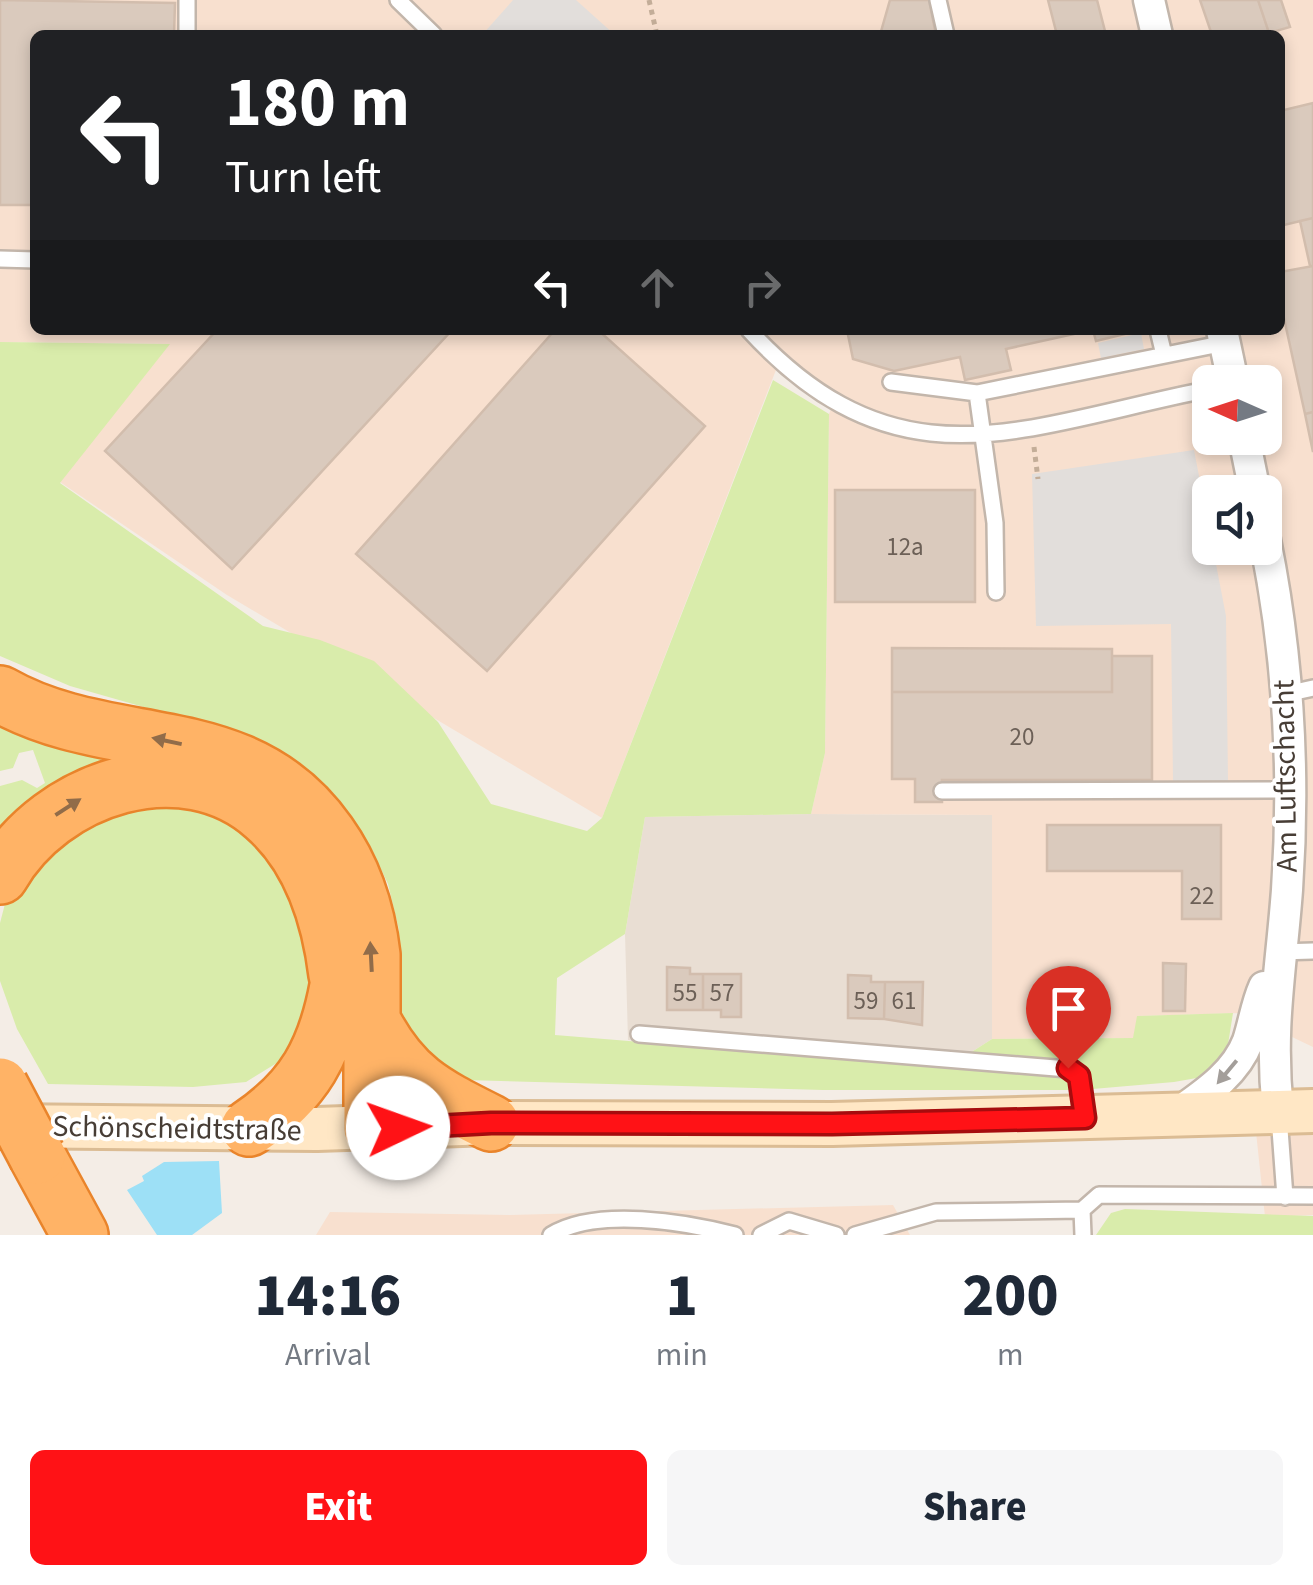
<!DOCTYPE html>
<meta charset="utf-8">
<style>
body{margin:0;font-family:"Source Sans 3",sans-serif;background:#f6f6f7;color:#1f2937;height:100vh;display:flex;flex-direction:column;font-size:38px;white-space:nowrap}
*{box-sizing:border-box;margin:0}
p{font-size:32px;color:#747a83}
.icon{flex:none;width:55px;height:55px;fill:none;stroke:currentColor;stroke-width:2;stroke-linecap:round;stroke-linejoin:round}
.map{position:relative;height:1235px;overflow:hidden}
.drawer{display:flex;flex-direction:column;background:#fff;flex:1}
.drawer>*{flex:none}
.guide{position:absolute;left:30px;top:30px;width:1255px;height:305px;border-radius:15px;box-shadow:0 5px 15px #0003;background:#202124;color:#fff;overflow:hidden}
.needle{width:65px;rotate:273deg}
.fabs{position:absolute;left:1192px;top:365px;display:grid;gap:20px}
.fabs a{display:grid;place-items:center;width:90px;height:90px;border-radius:15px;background:#fff;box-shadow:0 5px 15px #0003;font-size:50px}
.pin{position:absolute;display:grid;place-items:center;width:85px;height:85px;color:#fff;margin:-102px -42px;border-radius:50% 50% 50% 0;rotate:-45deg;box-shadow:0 0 10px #0007}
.pin .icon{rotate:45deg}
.me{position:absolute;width:110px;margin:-55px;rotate:87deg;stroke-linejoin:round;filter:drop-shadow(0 0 8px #0008)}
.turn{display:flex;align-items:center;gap:35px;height:210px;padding:0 30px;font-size:45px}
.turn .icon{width:130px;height:130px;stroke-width:2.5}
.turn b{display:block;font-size:70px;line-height:85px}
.lanes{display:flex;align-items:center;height:95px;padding:0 30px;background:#0003;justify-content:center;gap:50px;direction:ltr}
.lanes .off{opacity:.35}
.eta{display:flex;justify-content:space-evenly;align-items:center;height:170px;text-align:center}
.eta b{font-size:60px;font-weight:800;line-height:70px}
.primary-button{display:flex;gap:20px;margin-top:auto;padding:20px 30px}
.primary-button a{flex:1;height:115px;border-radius:15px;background:#ff1216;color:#fff;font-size:40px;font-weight:800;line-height:115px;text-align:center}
.primary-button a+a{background:#f6f6f7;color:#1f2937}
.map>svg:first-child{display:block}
.residential{fill:#e9ded3}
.commercial{fill:#f8e0cf;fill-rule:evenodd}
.green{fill:#d9ecab}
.parking{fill:#e2dedb}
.water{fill:#9de0f6}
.building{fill:#dacabd;stroke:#d2bdad;stroke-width:2.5}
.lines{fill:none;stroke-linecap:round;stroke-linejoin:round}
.lane-casing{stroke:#c3b6ab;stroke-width:20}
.street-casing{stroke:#c3b6ab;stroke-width:35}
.secondary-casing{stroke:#dbbc94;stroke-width:48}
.highway-casing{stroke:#e9842b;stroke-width:60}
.path{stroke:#c3ad98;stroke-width:5;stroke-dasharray:5 5;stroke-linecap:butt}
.lane{stroke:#fff;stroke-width:15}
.street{stroke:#fff;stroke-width:30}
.secondary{stroke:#ffe7c5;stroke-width:42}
.highway{stroke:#ffb366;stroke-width:55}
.highway-bridge-casing{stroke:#e9842b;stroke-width:60;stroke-linecap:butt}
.highway-bridge{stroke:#ffb366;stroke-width:55}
.oneway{fill:#916c49}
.oneway2{fill:#a39e9a}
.route-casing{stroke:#a60c0e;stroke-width:25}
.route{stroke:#ff1216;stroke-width:18}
.labels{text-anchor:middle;stroke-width:8;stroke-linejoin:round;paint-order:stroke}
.number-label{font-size:25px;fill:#6c6057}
.street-label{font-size:30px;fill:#473d35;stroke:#fff}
</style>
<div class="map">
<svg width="1313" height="1235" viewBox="0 0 1313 1235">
<rect width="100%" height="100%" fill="#f4ede6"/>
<path class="residential" d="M811 814 992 815V1039L948 1067 628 1040 625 934 645 817Z"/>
<path class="commercial" d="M0 0H1313V1047L1242 1013 1138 1016 1134 1038 992 1039V815L811 814 825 753 829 414 836 397 781 357 602 818 227 595 60 482 169 344 0 342ZM35 35H1280V330H35ZM1210 382H1265V438H1210ZM1210 492H1265V548H1210Z
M1254 1113 1313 1114V1215L1265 1217Z
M893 1205 910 1235H316L330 1212 510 1215Z"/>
<path class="green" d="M0 342 170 344 60 483 263 626 320 640 374 661 438 722 491 804 587 831 602 818 773 380 829 414 825 753 811 814 645 817 625 934 557 978 555 1035 948 1067 992 1039 1133 1038 1137 1016 1233 1013 1226 1057 1208 1076 1174 1082 1081 1090H823L464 1080 423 1066 398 1012 399 930 388 884 370 846 339 806 196 722 70 686 0 656Z
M0 718 178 757 0 847V786L22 780 37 788 45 783 33 750 19 753 13 768 0 771Z
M216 805 289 868 311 974 303 1020 285 1058 246 1082 193 1087 48 1084 17 1029 0 981V923L6 900 94 809Z
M1125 1209 1313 1216V1235H1096L1111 1213Z"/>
<path class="parking" d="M513 0H576L615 35H482Z
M1141 333 1144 349 1101 358 1098 343Z
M1194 450 1226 616 1228 782 1173 781 1171 624 1036 626 1032 474Z"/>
<path class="water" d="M219 1161 222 1213 192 1235H157L127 1190 144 1181 142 1176 164 1162Z"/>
<path class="building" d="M0 0 175 3 174 35H35V205H0Z
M890 0H929L936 35H880Z
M1048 0H1097L1106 35H1057Z
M1200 0H1258L1269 33 1212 35Z
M1258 0H1281L1290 27 1269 33Z
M1313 103V218L1280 226V111Z
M1313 218V266H1310L1300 221Z
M1313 266V412L1305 414 1280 300V272Z
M217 330H452L232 569 105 451Z
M555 330H598L705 426 487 671 356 554Z
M847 330H1092L1006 349 1011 370 965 380 960 357 894 371 853 359Z
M1093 330H1141L1096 341Z
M1313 412V452L1305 414Z
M835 490H975V602H835Z
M892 648 1112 649V692H892Z
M1112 656H1152V780H942V802H915V779H892V692H1112Z
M1047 825H1221V919H1182V871H1047Z
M1163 963 1186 964 1185 1011H1163Z
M667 967 690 968V974H703V1010H667Z
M703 974H741V1017H721V1010H703Z
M848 975 871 976V982H885L884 1019 848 1018Z
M885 982H923L922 1025 884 1019Z"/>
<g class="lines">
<defs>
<path id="lane" d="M398 0 434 35
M938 0 946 35
M187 35V0
M0 259 35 260
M749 330C899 493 1023 426 1210 389
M1158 330 1164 355
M891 382 977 393 995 523 996 592
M977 393 1225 343
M1286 694 1313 688
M942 791 1288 790
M1279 952 1313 951
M639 1034 1068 1069 1079 1077 1084 1114
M1279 1116 1285 1197
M1082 1210 1083 1235
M551 1235C596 1207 686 1222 735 1235
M761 1235 789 1221 836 1235
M855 1235 936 1212 1082 1210 1099 1195 1313 1196"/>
<path id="street" d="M1149 0 1157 35
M1222 330 1233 382
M1244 438 1255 492
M1265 540C1288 654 1295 774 1287 890 1281 971 1269 1027 1278 1111
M1175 1115C1203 1095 1235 1075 1248 1041 1254 1023 1256 1005 1264 987"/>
<path id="secondary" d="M0 1126 317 1129 491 1123 832 1124 1313 1111"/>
<path id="highway" d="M0 694C112 758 245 715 328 834 353 869 367 912 372 955V1129
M0 876C51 787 183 743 265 816 311 856 330 917 337 975
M372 1020C402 1079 433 1094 491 1123
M249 1128C304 1091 326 1051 338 986
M37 1156 80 1235"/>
</defs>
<use href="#lane" class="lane-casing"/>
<use href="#street" class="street-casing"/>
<use href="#secondary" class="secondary-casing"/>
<use href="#highway" class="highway-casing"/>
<path class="path" d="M649 0 657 35
M1034 447 1038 479"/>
<use href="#lane" class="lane"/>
<use href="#street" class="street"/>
<use href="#secondary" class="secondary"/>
<use href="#highway" class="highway"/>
<defs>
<path id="highway-bridge" d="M0 1086 37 1156"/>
</defs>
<use href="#highway-bridge" class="highway-bridge-casing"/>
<use href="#highway-bridge" class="highway-bridge"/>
</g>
<defs><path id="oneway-solid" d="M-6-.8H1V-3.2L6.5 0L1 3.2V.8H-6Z" transform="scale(2.5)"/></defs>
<g class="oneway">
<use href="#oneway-solid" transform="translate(167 741) rotate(-168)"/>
<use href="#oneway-solid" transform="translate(68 807) rotate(-33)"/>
<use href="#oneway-solid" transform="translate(371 957) rotate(-93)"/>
</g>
<use class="oneway2" href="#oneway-solid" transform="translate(1227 1072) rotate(130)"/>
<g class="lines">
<defs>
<path id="route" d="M398 1128 491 1123 832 1124 1085 1118 1079 1076 1068 1068"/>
</defs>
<use href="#route" class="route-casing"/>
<use href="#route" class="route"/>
</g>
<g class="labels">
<g class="number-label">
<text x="905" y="555">12a</text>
<text x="1022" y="745">20</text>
<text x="1202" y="904">22</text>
<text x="685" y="1001">55</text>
<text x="722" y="1001">57</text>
<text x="866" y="1009">59</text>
<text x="904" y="1009">61</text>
</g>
<g class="street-label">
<text transform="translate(1285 776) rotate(-91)" y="10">Am Luftschacht</text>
<text transform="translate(177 1128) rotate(1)" y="10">Schönscheidtstraße</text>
</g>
</g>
</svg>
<div class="fabs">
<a><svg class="needle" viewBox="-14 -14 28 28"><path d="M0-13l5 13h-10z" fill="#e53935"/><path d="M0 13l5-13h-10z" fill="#747a83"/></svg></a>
<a><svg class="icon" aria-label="sound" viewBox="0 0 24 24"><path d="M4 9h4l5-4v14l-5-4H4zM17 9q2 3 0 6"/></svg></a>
</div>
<div class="pin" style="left:1068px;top:1068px;background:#d93025"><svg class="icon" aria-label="arrive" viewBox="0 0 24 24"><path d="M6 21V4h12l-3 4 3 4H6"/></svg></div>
<svg class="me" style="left:398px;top:1128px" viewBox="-20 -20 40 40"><circle r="19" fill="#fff"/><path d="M0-13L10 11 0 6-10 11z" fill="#ff1216"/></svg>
<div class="guide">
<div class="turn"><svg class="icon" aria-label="left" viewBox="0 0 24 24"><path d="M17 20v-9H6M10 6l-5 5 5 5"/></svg><div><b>180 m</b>Turn left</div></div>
<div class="lanes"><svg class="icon" aria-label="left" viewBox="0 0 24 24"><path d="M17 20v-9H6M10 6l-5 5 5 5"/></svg><svg class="icon off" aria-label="ahead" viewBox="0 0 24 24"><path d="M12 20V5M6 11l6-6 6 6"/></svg><svg class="icon off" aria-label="right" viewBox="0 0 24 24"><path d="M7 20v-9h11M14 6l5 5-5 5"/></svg></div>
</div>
</div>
<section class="drawer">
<div class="eta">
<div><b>14:16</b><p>Arrival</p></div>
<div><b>1</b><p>min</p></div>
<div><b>200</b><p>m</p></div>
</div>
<div class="primary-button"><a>Exit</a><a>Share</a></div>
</section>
